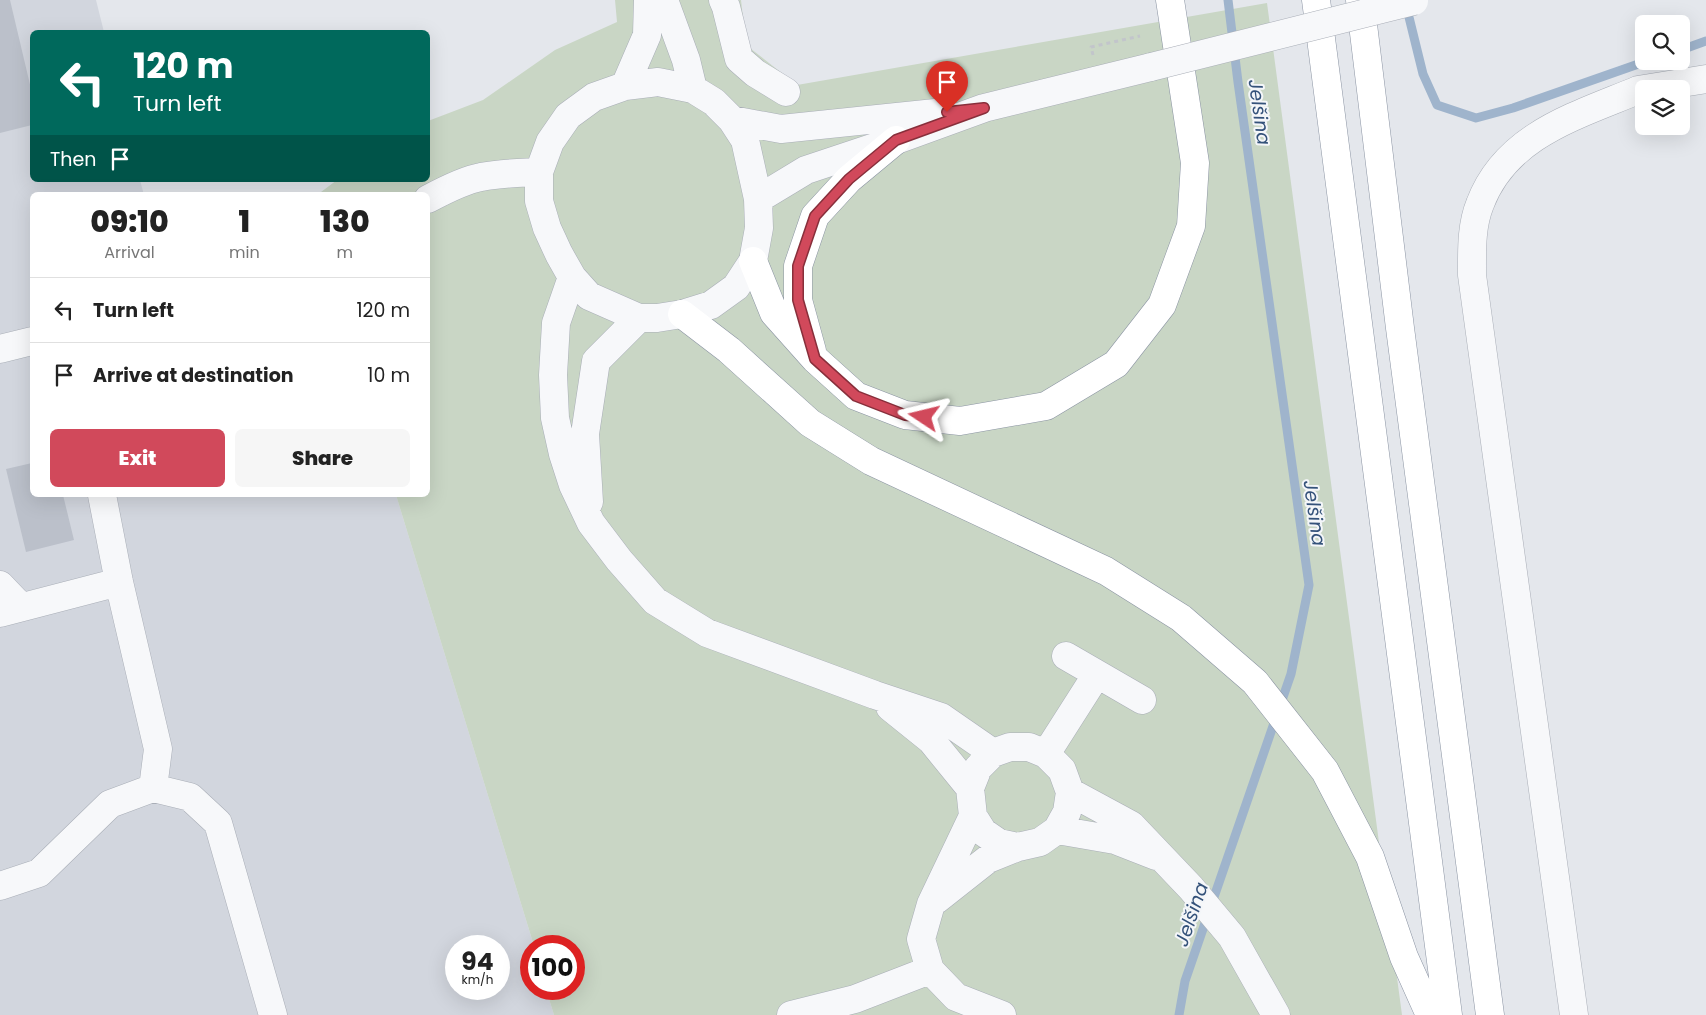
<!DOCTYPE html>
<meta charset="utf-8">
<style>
body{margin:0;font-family:Poppins,sans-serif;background:#f6f6f6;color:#222;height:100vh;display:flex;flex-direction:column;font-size:19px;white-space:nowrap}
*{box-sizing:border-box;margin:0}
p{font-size:16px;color:#767676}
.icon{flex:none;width:28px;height:28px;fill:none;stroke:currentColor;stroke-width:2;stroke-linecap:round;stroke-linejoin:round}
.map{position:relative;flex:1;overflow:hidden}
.side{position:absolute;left:30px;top:192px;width:400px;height:305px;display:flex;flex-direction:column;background:#fff;border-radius:8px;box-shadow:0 5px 20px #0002}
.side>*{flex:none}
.guide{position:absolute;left:30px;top:30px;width:400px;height:152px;border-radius:8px;box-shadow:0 5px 20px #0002;background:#00695c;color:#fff;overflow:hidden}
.tools{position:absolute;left:1635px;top:15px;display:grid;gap:10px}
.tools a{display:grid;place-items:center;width:55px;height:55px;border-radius:8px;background:#fff;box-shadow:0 5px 20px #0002;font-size:25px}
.speed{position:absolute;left:445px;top:935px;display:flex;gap:10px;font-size:25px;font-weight:700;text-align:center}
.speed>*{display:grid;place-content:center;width:65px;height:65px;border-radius:50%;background:#fff;box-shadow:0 5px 20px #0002;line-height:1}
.speed small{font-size:12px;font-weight:400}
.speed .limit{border:8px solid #d22;background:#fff;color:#111}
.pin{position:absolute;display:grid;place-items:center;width:42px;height:42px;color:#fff;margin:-51px -21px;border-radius:50% 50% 50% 0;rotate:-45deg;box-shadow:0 0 5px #0007}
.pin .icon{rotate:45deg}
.me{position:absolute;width:55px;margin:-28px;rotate:280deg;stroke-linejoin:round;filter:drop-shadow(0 0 4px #0008)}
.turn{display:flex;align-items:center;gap:18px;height:105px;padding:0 20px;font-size:22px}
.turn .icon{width:65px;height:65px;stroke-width:2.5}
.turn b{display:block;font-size:35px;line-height:42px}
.then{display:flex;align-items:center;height:48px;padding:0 20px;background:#0003;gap:10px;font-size:19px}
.eta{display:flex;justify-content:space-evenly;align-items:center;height:85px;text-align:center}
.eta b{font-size:30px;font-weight:800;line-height:35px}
.button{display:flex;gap:10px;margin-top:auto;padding:10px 20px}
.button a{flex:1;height:58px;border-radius:8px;background:#d1495b;color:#fff;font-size:20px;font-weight:800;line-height:58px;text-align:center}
.button a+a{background:#f6f6f6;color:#222}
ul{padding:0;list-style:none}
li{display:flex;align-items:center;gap:15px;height:65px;padding:0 20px;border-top:1px solid #e0e0e0}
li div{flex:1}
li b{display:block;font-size:19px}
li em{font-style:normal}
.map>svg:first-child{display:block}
.built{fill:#d2d6de;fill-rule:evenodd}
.green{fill:#c9d6c5}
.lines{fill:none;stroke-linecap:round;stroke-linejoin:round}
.stream{stroke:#9fb4cc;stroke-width:9}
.building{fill:#bbc0ca}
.minor-casing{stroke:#a9aeb7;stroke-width:29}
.highway-casing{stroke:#8b94a3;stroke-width:29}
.path{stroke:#c2c5cb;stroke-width:3;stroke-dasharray:4 4;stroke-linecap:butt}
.minor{stroke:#f7f8fa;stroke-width:28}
.highway{stroke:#fff;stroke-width:28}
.minor-bridge-casing{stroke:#a9aeb7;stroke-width:29;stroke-linecap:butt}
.minor-bridge{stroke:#f7f8fa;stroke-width:28}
.route-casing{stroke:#882f3b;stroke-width:12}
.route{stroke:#d1495b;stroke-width:9}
.labels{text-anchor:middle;stroke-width:4;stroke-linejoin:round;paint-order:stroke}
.water-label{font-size:19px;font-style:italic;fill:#34527a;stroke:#f4f6f9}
</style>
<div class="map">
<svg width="1706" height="1015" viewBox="0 0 1706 1015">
<rect width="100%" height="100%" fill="#e4e7ec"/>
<path class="built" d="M0 0H96L104 32H32V180H140L144 195H32V495H396L534 946H531V989H546L554 1015H0ZM456 946H499V989H456Z"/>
<path class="green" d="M615 0H741L746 45 797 85 1267 3 1402 1015H554L546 989H574V946H534L396 495H428V195H317L337 180H428V121L483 100 555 50 617 22Z"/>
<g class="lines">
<path class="stream" d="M1406 5 1423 74 1437 105 1476 118 1513 108 1647 61
M1681 50 1706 41
M1179 1015 1185 981 1291 674 1309 585 1238 82 1228 0"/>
</g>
<path class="building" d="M0 0H10L32 93V125L0 133Z
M32 463V495H63L74 540 26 552 6 469Z"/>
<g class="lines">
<defs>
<path id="minor" d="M664 0 686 60 693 89
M723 0 726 7 739 59 755 73 786 92
M658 82 693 89 714 102 732 120 745 140 758 199 759 228 753 261 736 287 711 305 682 314 657 318H639L589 296 572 277 559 254 547 228 539 201V172L550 142 568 116 594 97 625 86Z
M625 86 647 35 648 0
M1644 89 1706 79
M732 120 781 129 945 112
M428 199C443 191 464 180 481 177 500 173 520 173 539 172
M758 199 806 170 896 140 984 108 1151 67
M572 277 556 323 553 375 555 418 563 454 573 485 591 523 619 560 655 601 707 633 875 695 941 717 993 753
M0 349 32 341
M589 502 585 434 596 361 639 318
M0 585 21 607
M0 613 119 582
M1066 656 1142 700
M890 707 931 740 970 788
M1046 754 1097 674
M153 788 190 797 218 823 273 1015
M1070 792 1131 825 1191 888 1232 937 1276 1015
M973 816 983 832 999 843 1018 847 1040 842 1057 830 1067 812 1070 792 1062 770 1046 754 1029 747H1010L993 753 978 768 970 788 973 816 931 904 921 939 930 970 956 997 1002 1015
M1057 830 1115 840 1156 856
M0 886 39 873 110 804 153 788 158 749 119 582 102 495
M936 900 988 859 1018 847
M791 1015 855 999 930 970
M1574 1015 1472 275C1472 251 1471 226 1480 204 1506 135 1576 116 1638 90L1644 89"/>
<path id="highway" d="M1316 0 1448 1015
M1360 0 1400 328 1490 1015
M753 261 774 313 815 359 856 396 905 415 960 421 1046 406 1116 364 1162 305 1191 226 1195 163 1170 0
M682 314 729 350 810 423 871 461 1106 571 1181 618 1255 682 1325 771 1370 857 1404 957 1430 1015
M812 351 798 300V266L815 216 849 179 896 140"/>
</defs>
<use href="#minor" class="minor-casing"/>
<use href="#highway" class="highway-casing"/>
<path class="path" d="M1093 55 1091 47 1140 36"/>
<use href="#minor" class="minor"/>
<use href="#highway" class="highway"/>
<defs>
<path id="minor-bridge" d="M1151 67 1414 1"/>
</defs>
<use href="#minor-bridge" class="minor-bridge-casing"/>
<use href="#minor-bridge" class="minor-bridge"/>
</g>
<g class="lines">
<defs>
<path id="route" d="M924 417 905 415 856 396 815 359 798 300V266L815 216 849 179 896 140 984 108 947 112"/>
</defs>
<use href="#route" class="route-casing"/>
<use href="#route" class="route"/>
</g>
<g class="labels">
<g class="water-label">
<text transform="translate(1260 112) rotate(82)" y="7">Jelšina</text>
<text transform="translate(1315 513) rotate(82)" y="7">Jelšina</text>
<text transform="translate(1191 914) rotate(-71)" y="7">Jelšina</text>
</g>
</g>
</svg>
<div class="tools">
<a><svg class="icon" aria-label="search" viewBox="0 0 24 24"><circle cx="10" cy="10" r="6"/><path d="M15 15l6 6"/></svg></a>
<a><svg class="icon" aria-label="layers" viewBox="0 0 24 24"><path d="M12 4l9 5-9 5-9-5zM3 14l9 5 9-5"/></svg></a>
</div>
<div class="speed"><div>94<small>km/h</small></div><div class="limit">100</div></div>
<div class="pin" style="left:947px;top:112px;background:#d93025"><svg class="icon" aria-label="arrive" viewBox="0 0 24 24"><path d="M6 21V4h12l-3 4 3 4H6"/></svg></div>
<svg class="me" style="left:924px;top:417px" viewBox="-20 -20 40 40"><path d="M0-17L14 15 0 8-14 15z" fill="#d1495b" stroke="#fff" stroke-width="4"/></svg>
<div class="guide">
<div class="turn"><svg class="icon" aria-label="left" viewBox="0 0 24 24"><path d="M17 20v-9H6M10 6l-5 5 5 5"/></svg><div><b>120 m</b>Turn left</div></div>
<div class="then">Then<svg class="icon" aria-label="arrive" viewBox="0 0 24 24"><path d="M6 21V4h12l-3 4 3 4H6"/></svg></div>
</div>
<section class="side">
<div class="eta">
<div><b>09:10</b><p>Arrival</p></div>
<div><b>1</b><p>min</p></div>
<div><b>130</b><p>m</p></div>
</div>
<ul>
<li><svg class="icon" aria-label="left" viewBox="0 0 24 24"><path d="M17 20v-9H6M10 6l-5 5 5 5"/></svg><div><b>Turn left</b></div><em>120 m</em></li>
<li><svg class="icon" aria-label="arrive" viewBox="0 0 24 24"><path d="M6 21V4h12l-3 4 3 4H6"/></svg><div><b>Arrive at destination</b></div><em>10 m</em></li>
</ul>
<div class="button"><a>Exit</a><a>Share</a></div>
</section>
</div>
